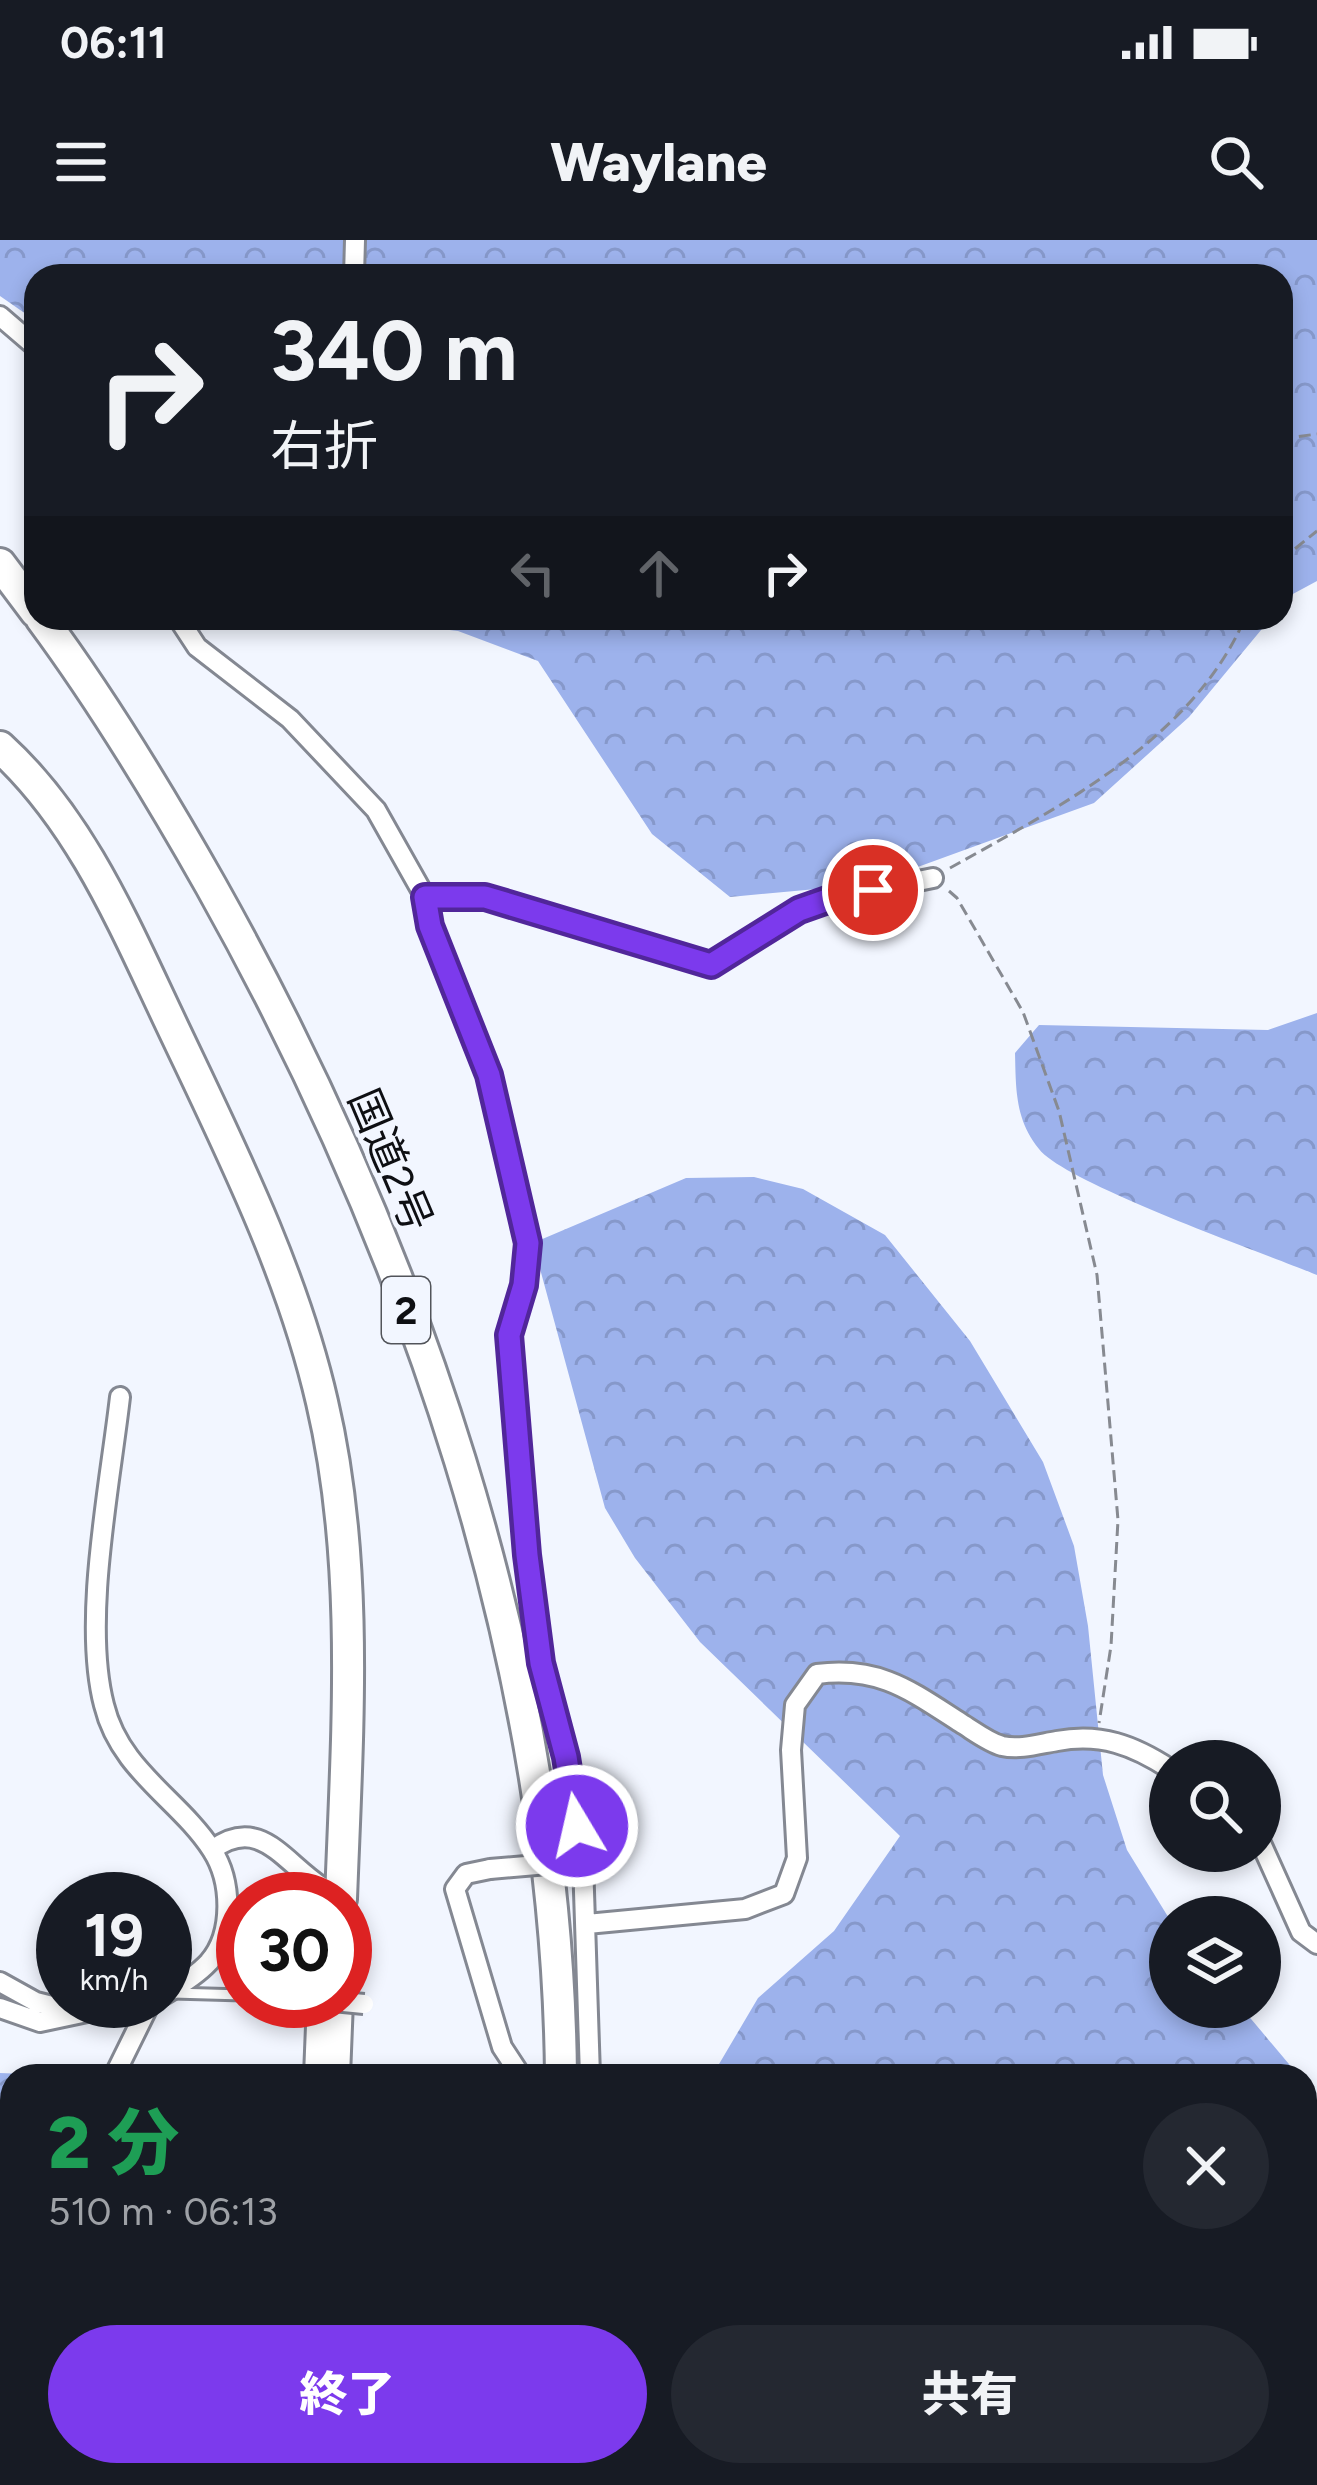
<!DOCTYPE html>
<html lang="ja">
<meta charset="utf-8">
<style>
body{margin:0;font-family:Figtree,"Noto Sans JP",sans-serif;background:#242831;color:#f1f3f6;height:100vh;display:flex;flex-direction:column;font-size:45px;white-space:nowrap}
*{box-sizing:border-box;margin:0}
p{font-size:39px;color:#9ea1a6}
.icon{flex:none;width:66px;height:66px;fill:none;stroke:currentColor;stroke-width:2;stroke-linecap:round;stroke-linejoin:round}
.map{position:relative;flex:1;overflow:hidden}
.sheet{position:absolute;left:0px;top:1824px;width:1317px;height:423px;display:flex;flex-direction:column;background:#171b24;border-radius:36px 36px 0 0;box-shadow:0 6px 18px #0003}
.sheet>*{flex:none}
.guide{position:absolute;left:24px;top:24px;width:1269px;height:366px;border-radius:36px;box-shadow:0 6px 18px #0003;background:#171b24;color:#f1f3f6;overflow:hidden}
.controls{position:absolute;left:1149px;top:1500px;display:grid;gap:24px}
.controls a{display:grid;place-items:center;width:132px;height:132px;border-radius:50%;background:#171b24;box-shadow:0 6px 18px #0003;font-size:60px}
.speed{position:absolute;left:36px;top:1632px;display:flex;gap:24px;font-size:60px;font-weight:700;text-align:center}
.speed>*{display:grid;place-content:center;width:156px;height:156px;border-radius:50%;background:#171b24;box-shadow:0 6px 18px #0003;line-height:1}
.speed small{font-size:30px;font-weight:400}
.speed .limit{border:18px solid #d22;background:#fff;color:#111}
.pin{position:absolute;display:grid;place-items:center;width:102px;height:102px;color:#fff;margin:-51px;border:6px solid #fff;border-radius:50%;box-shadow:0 3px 12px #0007}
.me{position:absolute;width:132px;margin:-66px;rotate:351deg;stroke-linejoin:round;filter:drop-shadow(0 0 9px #0008)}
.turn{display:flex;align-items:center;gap:42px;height:252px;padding:0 48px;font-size:54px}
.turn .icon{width:156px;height:156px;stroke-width:2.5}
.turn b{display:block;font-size:84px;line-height:102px}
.lanes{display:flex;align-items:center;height:114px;padding:0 48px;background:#0003;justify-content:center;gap:60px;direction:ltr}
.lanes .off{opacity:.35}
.round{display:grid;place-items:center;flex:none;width:126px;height:126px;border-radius:63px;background:#242831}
.head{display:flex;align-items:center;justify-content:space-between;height:204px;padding:0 48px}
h1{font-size:72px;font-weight:800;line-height:90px;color:#1e9e55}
.cta{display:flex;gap:24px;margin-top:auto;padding:24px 48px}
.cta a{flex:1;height:138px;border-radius:72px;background:#7c3aed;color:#fff;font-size:48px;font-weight:800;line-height:138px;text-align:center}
.cta a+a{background:#242831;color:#f1f3f6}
.status{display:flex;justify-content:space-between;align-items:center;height:84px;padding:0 60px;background:#171b24;direction:ltr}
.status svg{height:33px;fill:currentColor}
header{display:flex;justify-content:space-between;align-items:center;height:156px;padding:0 48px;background:#171b24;font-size:54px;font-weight:800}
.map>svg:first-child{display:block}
.forest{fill:url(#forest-crowns)}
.water{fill:url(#water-waves)}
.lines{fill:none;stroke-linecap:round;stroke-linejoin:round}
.service-casing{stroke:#848892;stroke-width:15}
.minor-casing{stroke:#848892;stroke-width:24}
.trunk-casing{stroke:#848892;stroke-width:36}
.path{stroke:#878a91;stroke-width:3;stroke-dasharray:12 6;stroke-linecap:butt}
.service{stroke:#fff;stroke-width:9}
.minor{stroke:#fff;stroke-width:18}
.trunk{stroke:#fff;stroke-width:30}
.minor-bridge-casing{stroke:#848892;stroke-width:24;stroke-linecap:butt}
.minor-bridge{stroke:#fff;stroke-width:18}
.route-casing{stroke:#51269a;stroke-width:30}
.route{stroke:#7c3aed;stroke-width:21}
.labels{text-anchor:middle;stroke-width:9;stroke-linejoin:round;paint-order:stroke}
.shield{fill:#f2f6ff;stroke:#52545a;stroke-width:3}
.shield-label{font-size:39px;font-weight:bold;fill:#0e0f13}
.street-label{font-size:42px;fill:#0e0f13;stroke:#f2f6ff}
</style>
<div class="status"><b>06:11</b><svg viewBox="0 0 49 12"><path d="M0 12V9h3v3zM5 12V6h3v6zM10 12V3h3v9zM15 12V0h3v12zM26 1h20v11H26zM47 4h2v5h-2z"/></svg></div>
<header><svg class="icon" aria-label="menu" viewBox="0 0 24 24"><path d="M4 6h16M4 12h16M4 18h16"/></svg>Waylane<svg class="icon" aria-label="search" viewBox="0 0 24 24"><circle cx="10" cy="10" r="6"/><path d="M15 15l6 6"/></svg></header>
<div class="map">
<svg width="1317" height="2245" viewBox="0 0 1317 2245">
<defs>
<pattern id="forest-crowns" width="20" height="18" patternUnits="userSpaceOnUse" patternTransform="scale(3)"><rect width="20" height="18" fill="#9db2ec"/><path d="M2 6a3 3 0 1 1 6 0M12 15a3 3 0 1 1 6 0" fill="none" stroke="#8698ca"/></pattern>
<pattern id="water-waves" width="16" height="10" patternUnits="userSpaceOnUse" patternTransform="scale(3)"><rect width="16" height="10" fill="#a2b8f2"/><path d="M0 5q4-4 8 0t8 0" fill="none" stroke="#8a9dcf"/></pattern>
</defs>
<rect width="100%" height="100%" fill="#f2f6ff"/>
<path class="forest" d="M0 0H1317V341L1291 355 1281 366V36H36V81L0 56Z
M351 378H1271L1189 477 1094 563 871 644 730 657 652 594 538 421 458 391Z
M1317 773V1035C1266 1014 1065 943 1039 909 1015 879 1016 850 1015 813L1039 785 1268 790Z
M754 937 803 949 885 995 970 1101 1043 1222 1074 1306 1088 1386 1103 1535 1127 1610 1170 1680V1767H1241L1299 1836H712L758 1758 834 1691 900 1596 700 1402 635 1318 605 1268 533 1003 686 938Z
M1305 1844 1317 1863V2245H711L706 2235H1305Z"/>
<path class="water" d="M0 1833 79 1836H12L9 2011 0 2008Z"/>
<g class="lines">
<defs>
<path id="service" d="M173 1753 243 1755"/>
<path id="minor" d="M354 36 355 0
M0 76 36 107
M178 378 197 407 290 479 376 570 425 657 431 686 489 835 528 1003 524 1045 509 1095 514 1155 527 1315 541 1423 566 1517 583 1621 590 1836
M375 378H444
M425 657H485L711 725 799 670 834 658 933 638
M120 1157C110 1245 82 1381 104 1465 120 1531 179 1559 212 1610 232 1641 234 1693 209 1722 198 1734 179 1746 165 1754
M1260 1601 1301 1692 1317 1704
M212 1610C260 1574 284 1623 322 1647L321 1659
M490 1629 466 1634 455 1649 502 1807 521 1836
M587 1684 745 1669 784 1654 797 1618 791 1510 795 1465 817 1434C880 1426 911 1451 961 1483 974 1491 988 1502 1002 1506 1020 1510 1039 1504 1057 1501 1101 1493 1133 1505 1170 1529
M0 1742 36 1762 80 1773
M0 1768 40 1782 139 1761
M114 1836 151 1761
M314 1836 317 1761
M386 2235 388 2245
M302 2245V2235
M522 2245 525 2235"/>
<path id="trunk" d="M0 324 36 372
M41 378C104 463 159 554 211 646 412 1004 557 1422 561 1836
M0 507C79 579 122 680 167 775 226 900 291 1027 322 1162 360 1324 347 1494 341 1659
M334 1836 337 1761
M355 2235 357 2245
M491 2245 494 2235"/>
</defs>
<use href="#service" class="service-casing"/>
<use href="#minor" class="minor-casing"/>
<use href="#trunk" class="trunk-casing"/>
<path class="path" d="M1281 199 1317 194
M1281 320 1317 291
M950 628C1059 567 1193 499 1245 378
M949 651 957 658 1023 772 1059 871 1097 1035 1118 1280 1111 1406 1099 1483"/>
<use href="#service" class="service"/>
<use href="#minor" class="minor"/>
<use href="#trunk" class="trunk"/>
<defs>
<path id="minor-bridge" d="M490 1629 583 1621
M333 1761 364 1764"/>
</defs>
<use href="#minor-bridge" class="minor-bridge-casing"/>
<use href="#minor-bridge" class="minor-bridge"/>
</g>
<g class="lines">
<defs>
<path id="route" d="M577 1586 566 1517 541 1423 527 1315 509 1095 524 1045 528 1003 489 835 430 686 425 657H485L711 725 799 670 833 658 873 650"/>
</defs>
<use href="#route" class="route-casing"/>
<use href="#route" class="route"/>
</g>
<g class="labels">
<rect class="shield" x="382" y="1037" width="48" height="66" rx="9"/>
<g class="shield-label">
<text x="406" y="1084">2</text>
</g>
<g class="street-label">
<text transform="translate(391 920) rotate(67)" y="15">国道2号</text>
</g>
</g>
</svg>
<div class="controls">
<a><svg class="icon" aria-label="search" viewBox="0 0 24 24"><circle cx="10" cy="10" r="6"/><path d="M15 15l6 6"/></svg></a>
<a><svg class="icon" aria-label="layers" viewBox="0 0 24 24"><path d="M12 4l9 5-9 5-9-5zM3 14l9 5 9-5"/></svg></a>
</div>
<div class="speed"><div>19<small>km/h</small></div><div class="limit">30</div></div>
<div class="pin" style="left:873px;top:650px;background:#d93025"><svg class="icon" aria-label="arrive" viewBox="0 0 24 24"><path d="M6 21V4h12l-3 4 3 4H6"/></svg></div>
<svg class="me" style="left:577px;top:1586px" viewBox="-20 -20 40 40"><circle r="17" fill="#7c3aed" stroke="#fff" stroke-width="3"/><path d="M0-11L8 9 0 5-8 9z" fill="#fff"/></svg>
<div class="guide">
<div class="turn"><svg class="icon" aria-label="right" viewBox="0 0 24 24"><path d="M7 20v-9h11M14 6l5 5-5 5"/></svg><div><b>340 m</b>右折</div></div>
<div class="lanes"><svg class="icon off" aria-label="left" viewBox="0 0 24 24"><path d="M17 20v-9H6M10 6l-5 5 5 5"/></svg><svg class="icon off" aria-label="ahead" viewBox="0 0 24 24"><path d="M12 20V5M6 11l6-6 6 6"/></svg><svg class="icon" aria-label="right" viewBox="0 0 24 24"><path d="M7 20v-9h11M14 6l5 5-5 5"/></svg></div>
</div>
<section class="sheet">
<div class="head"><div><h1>2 分</h1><p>510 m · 06:13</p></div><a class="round"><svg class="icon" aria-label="close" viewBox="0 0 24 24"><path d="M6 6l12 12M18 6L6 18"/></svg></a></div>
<div class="cta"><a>終了</a><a>共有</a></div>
</section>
</div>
